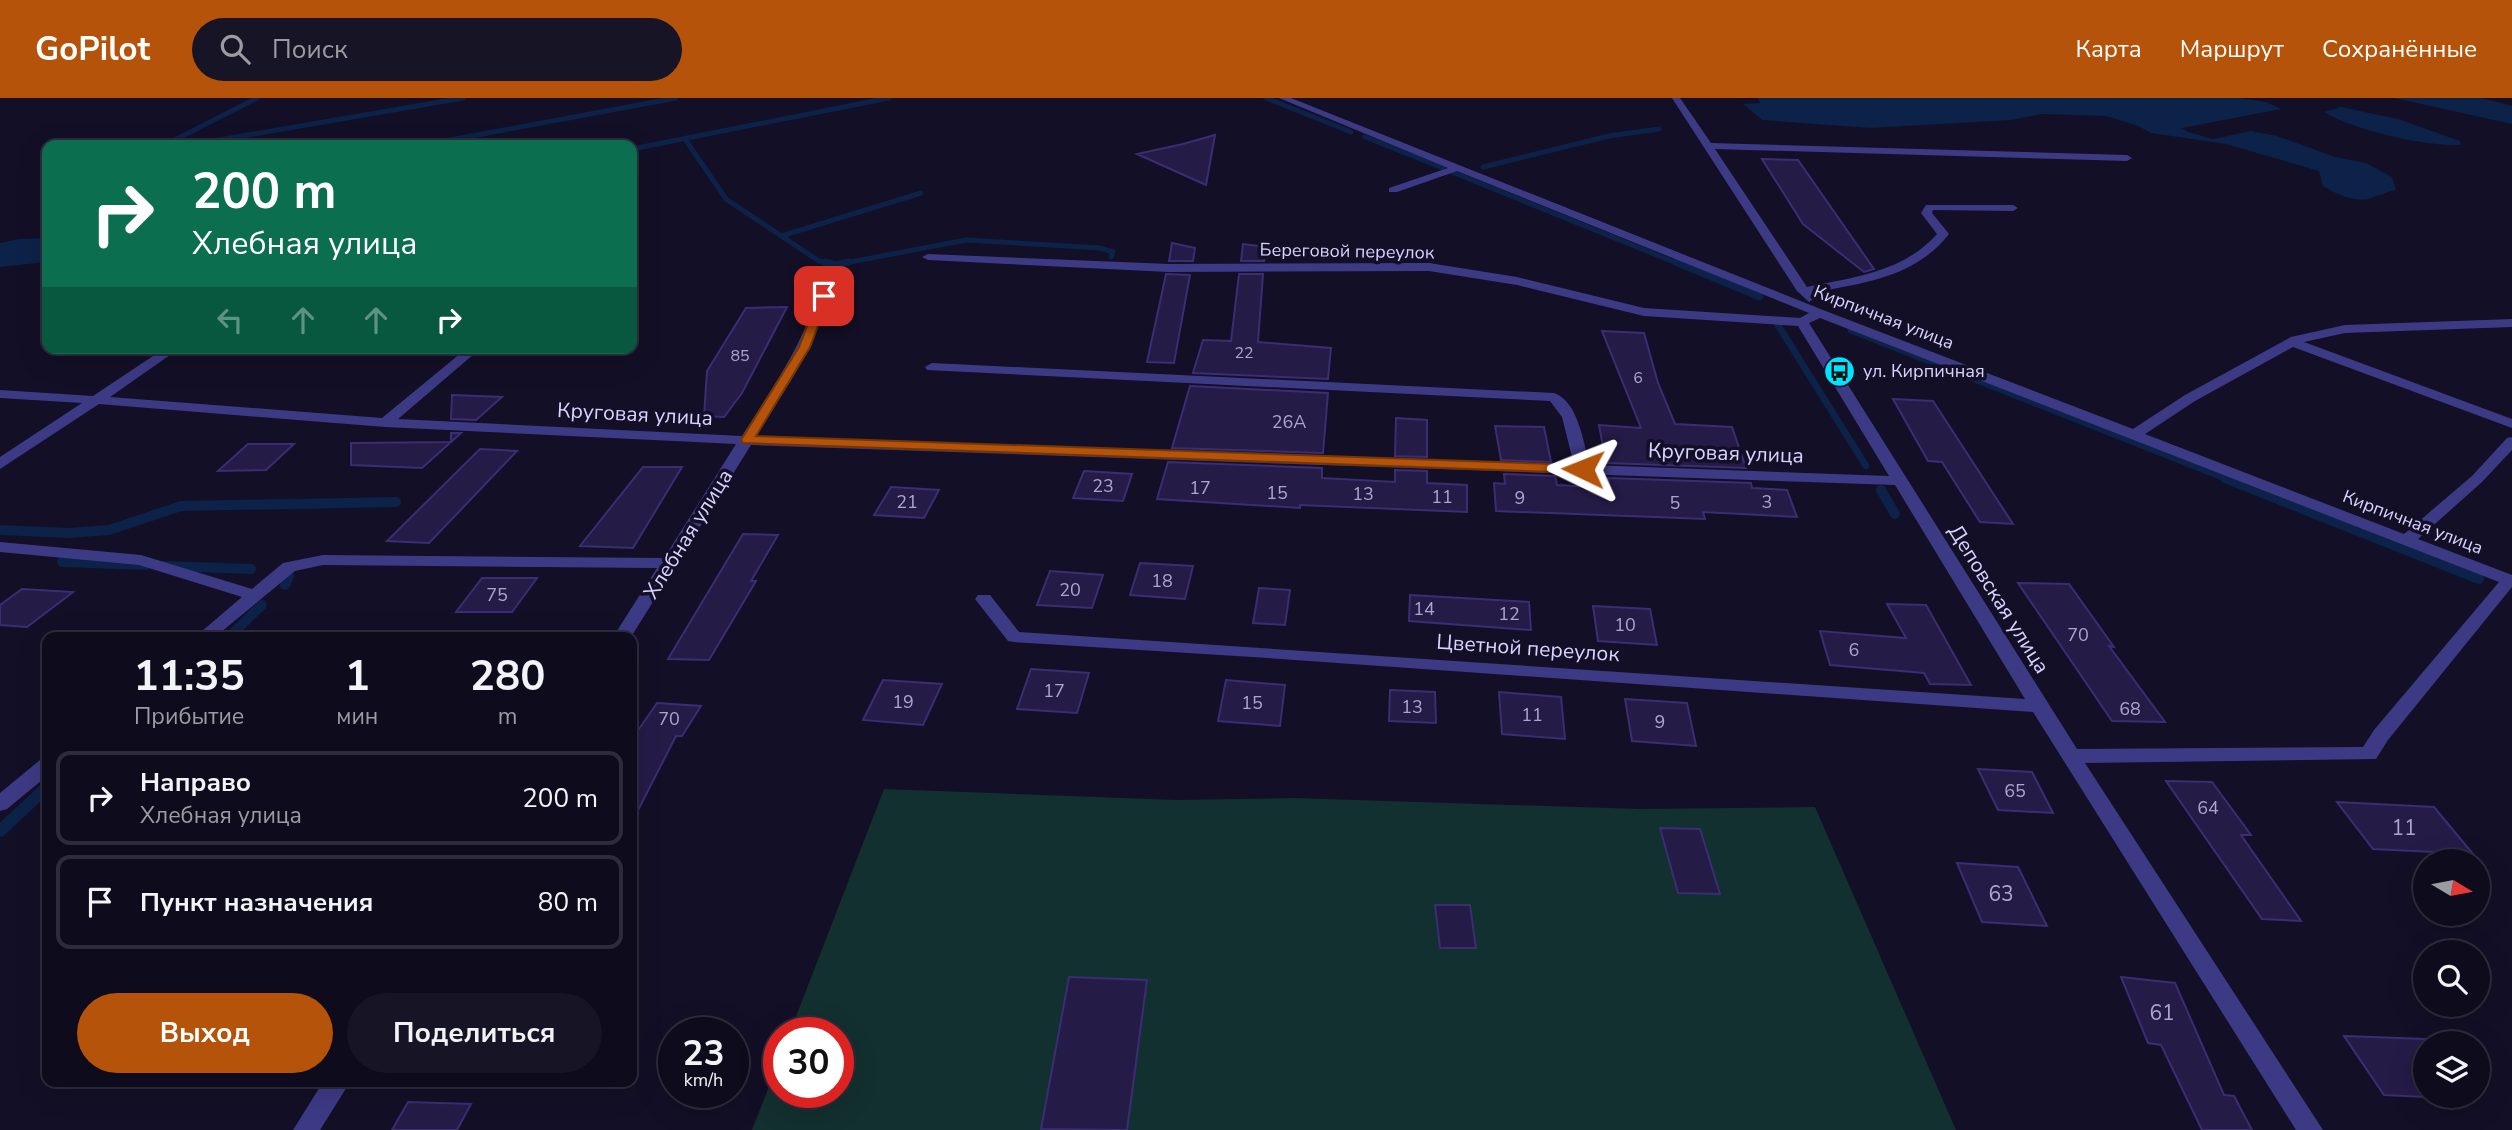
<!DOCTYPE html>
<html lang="ru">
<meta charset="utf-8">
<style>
body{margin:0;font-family:"Nunito Sans",sans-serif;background:#171425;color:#f1f3f6;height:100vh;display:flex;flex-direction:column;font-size:26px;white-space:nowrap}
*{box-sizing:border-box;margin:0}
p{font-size:23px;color:#9b9ba3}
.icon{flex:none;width:38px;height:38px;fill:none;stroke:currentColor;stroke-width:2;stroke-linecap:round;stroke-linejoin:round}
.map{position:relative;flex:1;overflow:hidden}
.side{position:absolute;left:42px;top:534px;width:595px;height:455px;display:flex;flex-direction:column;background:#0e0b1c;border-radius:14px;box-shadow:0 7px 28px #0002,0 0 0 2px #2e2b3b}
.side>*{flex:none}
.top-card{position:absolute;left:42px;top:42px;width:595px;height:214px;border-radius:14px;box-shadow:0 7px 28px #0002,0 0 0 2px #2e2b3b;background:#0b6e4f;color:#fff;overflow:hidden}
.needle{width:46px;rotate:100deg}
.tools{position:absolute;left:2413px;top:751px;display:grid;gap:14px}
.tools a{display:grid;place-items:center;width:77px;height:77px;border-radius:50%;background:#0e0b1c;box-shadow:0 7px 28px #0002,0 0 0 2px #2e2b3b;font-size:35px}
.speed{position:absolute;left:658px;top:919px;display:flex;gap:14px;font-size:35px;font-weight:700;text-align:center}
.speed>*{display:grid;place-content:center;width:91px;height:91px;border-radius:50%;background:#0e0b1c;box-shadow:0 7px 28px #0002,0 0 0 2px #2e2b3b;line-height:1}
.speed small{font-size:18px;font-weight:400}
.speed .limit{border:10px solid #d22;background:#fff;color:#111}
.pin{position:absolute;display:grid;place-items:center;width:60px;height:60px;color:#fff;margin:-30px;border-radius:14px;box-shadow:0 4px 10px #0006}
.me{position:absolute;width:77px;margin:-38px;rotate:272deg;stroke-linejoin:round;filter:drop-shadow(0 0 5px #0008)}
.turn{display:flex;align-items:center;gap:24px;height:147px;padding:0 35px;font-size:32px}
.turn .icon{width:91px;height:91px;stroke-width:2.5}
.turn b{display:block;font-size:49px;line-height:60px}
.lanes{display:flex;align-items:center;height:66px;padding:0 35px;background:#0003;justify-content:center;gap:35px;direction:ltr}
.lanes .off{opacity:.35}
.eta{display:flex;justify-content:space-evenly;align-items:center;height:119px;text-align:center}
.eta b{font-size:42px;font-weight:700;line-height:49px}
.primary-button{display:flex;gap:14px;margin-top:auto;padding:14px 35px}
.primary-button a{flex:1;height:80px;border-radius:42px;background:#b45309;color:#fff;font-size:28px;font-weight:700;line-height:80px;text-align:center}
.primary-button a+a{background:#171425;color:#f1f3f6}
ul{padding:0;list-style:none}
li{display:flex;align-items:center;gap:21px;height:94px;margin:0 14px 10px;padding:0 21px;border:4px solid #2e2b3b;border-radius:14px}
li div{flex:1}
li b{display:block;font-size:26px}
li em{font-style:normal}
header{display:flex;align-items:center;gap:42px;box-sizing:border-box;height:98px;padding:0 35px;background:#b45309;color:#fff}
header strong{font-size:33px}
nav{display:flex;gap:38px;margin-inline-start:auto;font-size:24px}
.search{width:490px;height:63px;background:#171425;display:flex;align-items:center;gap:18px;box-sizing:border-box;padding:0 24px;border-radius:38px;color:#9b9ba3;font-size:26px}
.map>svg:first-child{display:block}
.green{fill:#12302f}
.water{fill:#0c2248}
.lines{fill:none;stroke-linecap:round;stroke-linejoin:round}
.stream-far3{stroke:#0c2248;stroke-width:5}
.stream-far2{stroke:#0c2248;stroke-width:7}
.stream-far1{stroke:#0c2248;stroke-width:10}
.stream{stroke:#0c2248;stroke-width:12}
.building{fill:#241b47;stroke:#3b2d73;stroke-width:2}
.minor{fill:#3d3a85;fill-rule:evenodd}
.route{fill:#b45309;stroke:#753606;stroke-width:2}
.labels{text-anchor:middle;stroke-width:7;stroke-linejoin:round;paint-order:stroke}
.far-number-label{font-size:16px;fill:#aca6d1}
.far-street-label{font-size:18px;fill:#d9d4ff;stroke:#130f26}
.far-poi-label{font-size:18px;fill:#d9d4ff;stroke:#130f26;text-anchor:start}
.number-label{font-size:18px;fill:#aca6d1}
.street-label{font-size:21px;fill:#d9d4ff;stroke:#130f26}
.near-number-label{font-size:21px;fill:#aca6d1}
</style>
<header>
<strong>GoPilot</strong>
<div class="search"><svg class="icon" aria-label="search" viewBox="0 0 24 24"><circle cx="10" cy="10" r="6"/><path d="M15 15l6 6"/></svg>Поиск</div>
<nav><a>Карта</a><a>Маршрут</a><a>Сохранённые</a></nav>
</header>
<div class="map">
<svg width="2512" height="1032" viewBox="0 0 2512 1032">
<rect width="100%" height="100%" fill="#130f26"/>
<path class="green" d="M884 691 1177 702 1294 700 1640 711 1815 709 1956 1032H752L779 963V994H838V934H790Z"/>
<path class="water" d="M1758 0H2240L2266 4 2281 11 2182 30 2188 34 2213 41 2251 33 2277 38 2335 59 2366 65 2392 79 2396 92C2386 94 2378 98 2368 101 2353 104 2334 95 2323 88L2319 73 2226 46 2151 35 2138 28 2107 18 2041 16 2012 22 1870 30 1762 22 1743 6 1760 5Z
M2394 0H2482L2512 8V26Z
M2341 9 2398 21 2460 43 2461 47C2427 49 2353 32 2324 14Z
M47 140V164L0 169V145L19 141Z"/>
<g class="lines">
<path class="stream-far3" d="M1266 0 1351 34
M1365 39 1443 70
M685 41 726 101 819 163 833 166
M165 47 257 0
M190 47 463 0
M423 47 676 0
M632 51 889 0
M1483 69 1609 38 1659 31
M1452 74 1679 166
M781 138 921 95
M840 166 966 142 1100 150 1113 154 1111 159"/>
<path class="stream-far2" d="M825 164 836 167 849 164
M1675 164 1760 199
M1778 227 1866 368
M1851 232 2230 382"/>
<path class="stream-far1" d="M2225 380 2479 481
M1881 392 1895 416
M0 432 68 435 109 432 181 408 396 404
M62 464 146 467
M164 468 251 471
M285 487 289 478
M229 539 262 507"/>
<path class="stream" d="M0 733 47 689"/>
</g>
<path class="building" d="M1215 37 1206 87 1137 56 1183 46Z
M1762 61 1798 62 1874 171 1864 174 1803 126Z
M1172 145 1195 150 1193 163H1169Z
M1243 146 1266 149 1264 163H1241Z
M1166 176 1190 177 1174 265 1147 264Z
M1239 176H1263L1258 244 1331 250 1328 281 1193 275 1203 242 1231 243Z
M787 209 742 295 724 319 704 318 707 273 746 210Z
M1602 233 1644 235 1658 285 1675 326 1732 329 1746 370 1606 365 1599 327 1641 330Z
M1190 288 1328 295 1323 355 1172 350Z
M452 297 502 299 476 322 451 321Z
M1893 301 1933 303 2013 426 1980 424 1942 364 1928 363Z
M1396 320 1427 322V359L1395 358Z
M1495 328 1544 329 1551 364 1501 362Z
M451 335H461L422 370 351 367V345L451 344Z
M248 346H294L266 372 218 373Z
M480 351 517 353 429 445 387 443Z
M1168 364 1322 370V380L1395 384V372L1427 373V385L1467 387V414L1300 407V410L1157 401Z
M643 369H682L633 450 580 448Z
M1084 373 1132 376 1123 403 1073 400Z
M1504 376 1555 378 1557 387 1610 390 1608 380 1751 385 1752 390 1787 392 1797 419 1703 414 1705 421 1496 413 1494 385 1505 386Z
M891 389 939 392 924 420 874 417Z
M743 436 778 437 751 483H756L709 562 668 561Z
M1140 465 1193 468 1185 501 1130 497Z
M1050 473 1103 477 1092 510 1037 507Z
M482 480H537L512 514H456Z
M2018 485 2069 486 2114 549 2109 548 2165 624 2112 623Z
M1259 490 1290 492 1285 527 1253 525Z
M22 491 73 494 27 529 0 527V507Z
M1410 497 1529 504 1531 532 1409 523Z
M1887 506 1926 507 1971 587 1930 586 1924 575 1830 567 1820 533 1906 540Z
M1593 508 1650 511 1657 547 1598 543Z
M1031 571 1089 575 1077 615 1017 611Z
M883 582 942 586 923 627 863 622Z
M1226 582 1285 587 1280 628 1218 623Z
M1390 592 1435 594 1436 625 1389 623Z
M1499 594 1561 599 1565 641 1502 636Z
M1625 601 1687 605 1696 648 1632 643Z
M657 605 701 608 682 638H676L632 724V641Z
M1978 671 2032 674 2053 715 1998 712Z
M2166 683 2212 684 2251 737H2241L2301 823 2262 821Z
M2337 704 2434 709 2473 756 2373 751Z
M1660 730 1700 731 1720 796 1678 795Z
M1957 765 2018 769 2047 828 1982 824Z
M1435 807H1470L1476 850H1440Z
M1069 879 1147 882 1127 1032 1041 1031Z
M2121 879 2175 885 2224 997 2234 998 2252 1032H2202L2161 947 2148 945Z
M2344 938 2426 941V999L2384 997Z
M408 1004 471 1006 457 1032H392Z"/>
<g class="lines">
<path class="minor" d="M1279 0H1291L1823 212 2133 331 2185 297 2291 239 2345 227 2512 221V229L2345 235 2304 244 2512 321V330L2293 249 2195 303 2145 336 2404 436 2472 378 2507 340 2512 339V352L2482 384 2418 441 2512 477V489L2388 642 2376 661 2085 665 2323 1032H2296L2033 614 1268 560 1014 544 1008 543 975 501 978 497H990L1019 534 2025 601 1895 387 751 347 631 539H613L657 470 323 467 295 473 215 539H195L242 499 139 467 0 454V444L141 457 252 491 283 465 323 457 664 460 736 346 385 329 99 306 0 371V359L82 305 0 300V292L93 298 165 250H180L110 299 382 320 467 250H481L398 321 742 338C775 285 806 244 821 183L827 179 833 183C819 244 789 286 756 338L1574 367 1562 319 1550 303 927 272 925 269 932 265 1554 295C1579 304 1583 345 1590 367L1889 378 1798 228 1644 218 1517 187 1429 173 1169 174 928 162 922 159 928 156 1169 166 1429 165 1517 179 1644 210 1800 220 1809 215 1457 73 1397 94H1389V90L1448 70ZM1820 220 2499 484 2374 632 2363 649 2077 651 1809 225Z
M1672 0H1680L1711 45 2127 57 2132 60 2127 63 1715 51 1807 189C1855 179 1903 174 1937 136L1921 115 1926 107H2013L2018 110 2013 113 1933 112 1932 115 1949 136C1915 180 1862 185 1812 195L1815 200 1809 204 1797 193Z
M47 660V678L7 711 0 713V695L40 662Z
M323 984H350L320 1032H293Z"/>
</g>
<path class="route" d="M820 195 829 198 810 249 756 338 1583 367 1590 371 1583 375 743 345 741 342 799 249Z"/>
<defs>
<symbol id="bus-disc" viewBox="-11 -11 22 22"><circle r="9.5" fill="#00e5ff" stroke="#130f26"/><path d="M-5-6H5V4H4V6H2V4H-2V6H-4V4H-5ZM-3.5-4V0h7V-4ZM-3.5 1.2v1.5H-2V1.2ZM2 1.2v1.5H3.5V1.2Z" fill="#111"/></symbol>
</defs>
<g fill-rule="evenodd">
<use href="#bus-disc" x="1822" y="256" width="35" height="35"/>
</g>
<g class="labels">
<g class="far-number-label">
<text x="1244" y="260">22</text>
<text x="740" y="263">85</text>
<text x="1638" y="285">6</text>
</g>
<g class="far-street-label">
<text transform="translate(1347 153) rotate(1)" y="6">Береговой переулок</text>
<text transform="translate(1884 219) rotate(21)" y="6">Кирпичная улица</text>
<text transform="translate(2413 424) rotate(21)" y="6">Кирпичная улица</text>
</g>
<g class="far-poi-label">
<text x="1863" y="279">ул. Кирпичная</text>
</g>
<g class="number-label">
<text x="1289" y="330">26А</text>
<text x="1103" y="394">23</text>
<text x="1200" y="396">17</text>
<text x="1277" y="401">15</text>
<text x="1363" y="402">13</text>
<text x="1442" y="405">11</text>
<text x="1520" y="406">9</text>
<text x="907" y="410">21</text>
<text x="1767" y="410">3</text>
<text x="1675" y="411">5</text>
<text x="1162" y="489">18</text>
<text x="1070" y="498">20</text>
<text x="497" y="503">75</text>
<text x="1424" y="517">14</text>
<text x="1509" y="522">12</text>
<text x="1625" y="533">10</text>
<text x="2078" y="543">70</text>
<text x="1854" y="558">6</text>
<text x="1054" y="599">17</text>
<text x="903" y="610">19</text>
<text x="1252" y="611">15</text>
<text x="1412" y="615">13</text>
<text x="2130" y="617">68</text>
<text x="1532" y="623">11</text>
<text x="669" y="627">70</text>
<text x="1660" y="630">9</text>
<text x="2015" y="699">65</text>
<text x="2208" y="716">64</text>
</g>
<g class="street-label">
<text transform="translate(635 316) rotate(3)" y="7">Круговая улица</text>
<text transform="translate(1726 355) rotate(2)" y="7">Круговая улица</text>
<text transform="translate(688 436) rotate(-58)" y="7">Хлебная улица</text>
<text transform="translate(1999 501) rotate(58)" y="7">Деповская улица</text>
<text transform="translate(1528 550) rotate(4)" y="7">Цветной переулок</text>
</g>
<g class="near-number-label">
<text x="2404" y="737">11</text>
<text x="2001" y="803">63</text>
<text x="2162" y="922">61</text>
</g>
</g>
</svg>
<div class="tools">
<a><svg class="needle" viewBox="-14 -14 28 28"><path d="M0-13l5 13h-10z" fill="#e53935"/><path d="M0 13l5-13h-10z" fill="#9b9ba3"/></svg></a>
<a><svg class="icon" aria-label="search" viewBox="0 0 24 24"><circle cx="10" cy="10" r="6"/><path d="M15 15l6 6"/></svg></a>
<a><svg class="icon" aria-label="layers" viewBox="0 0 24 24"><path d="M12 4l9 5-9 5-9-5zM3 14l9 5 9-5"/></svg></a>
</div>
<div class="speed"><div>23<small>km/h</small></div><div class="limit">30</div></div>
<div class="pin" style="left:824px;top:198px;background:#d93025"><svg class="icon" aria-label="arrive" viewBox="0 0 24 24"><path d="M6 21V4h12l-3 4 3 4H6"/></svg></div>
<svg class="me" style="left:1583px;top:371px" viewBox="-20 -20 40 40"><path d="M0-17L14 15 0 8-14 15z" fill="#b45309" stroke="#fff" stroke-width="4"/></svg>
<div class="top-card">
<div class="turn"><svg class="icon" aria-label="right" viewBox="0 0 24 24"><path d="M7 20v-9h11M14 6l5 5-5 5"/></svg><div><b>200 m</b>Хлебная улица</div></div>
<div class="lanes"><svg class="icon off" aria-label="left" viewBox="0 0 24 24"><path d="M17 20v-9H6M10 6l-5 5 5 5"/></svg><svg class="icon off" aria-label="ahead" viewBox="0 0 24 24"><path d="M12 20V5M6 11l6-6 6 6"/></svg><svg class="icon off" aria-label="ahead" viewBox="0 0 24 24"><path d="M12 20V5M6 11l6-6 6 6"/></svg><svg class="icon" aria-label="right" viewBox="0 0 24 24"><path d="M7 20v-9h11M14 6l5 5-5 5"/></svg></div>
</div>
<section class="side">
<div class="eta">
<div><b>11:35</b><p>Прибытие</p></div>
<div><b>1</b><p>мин</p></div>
<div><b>280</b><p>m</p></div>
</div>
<ul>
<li><svg class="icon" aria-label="right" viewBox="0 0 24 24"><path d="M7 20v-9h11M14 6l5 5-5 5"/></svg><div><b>Направо</b><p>Хлебная улица</p></div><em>200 m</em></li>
<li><svg class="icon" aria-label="arrive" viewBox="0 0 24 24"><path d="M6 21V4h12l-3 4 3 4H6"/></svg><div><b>Пункт назначения</b></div><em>80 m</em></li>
</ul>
<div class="primary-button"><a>Выход</a><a>Поделиться</a></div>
</section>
</div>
